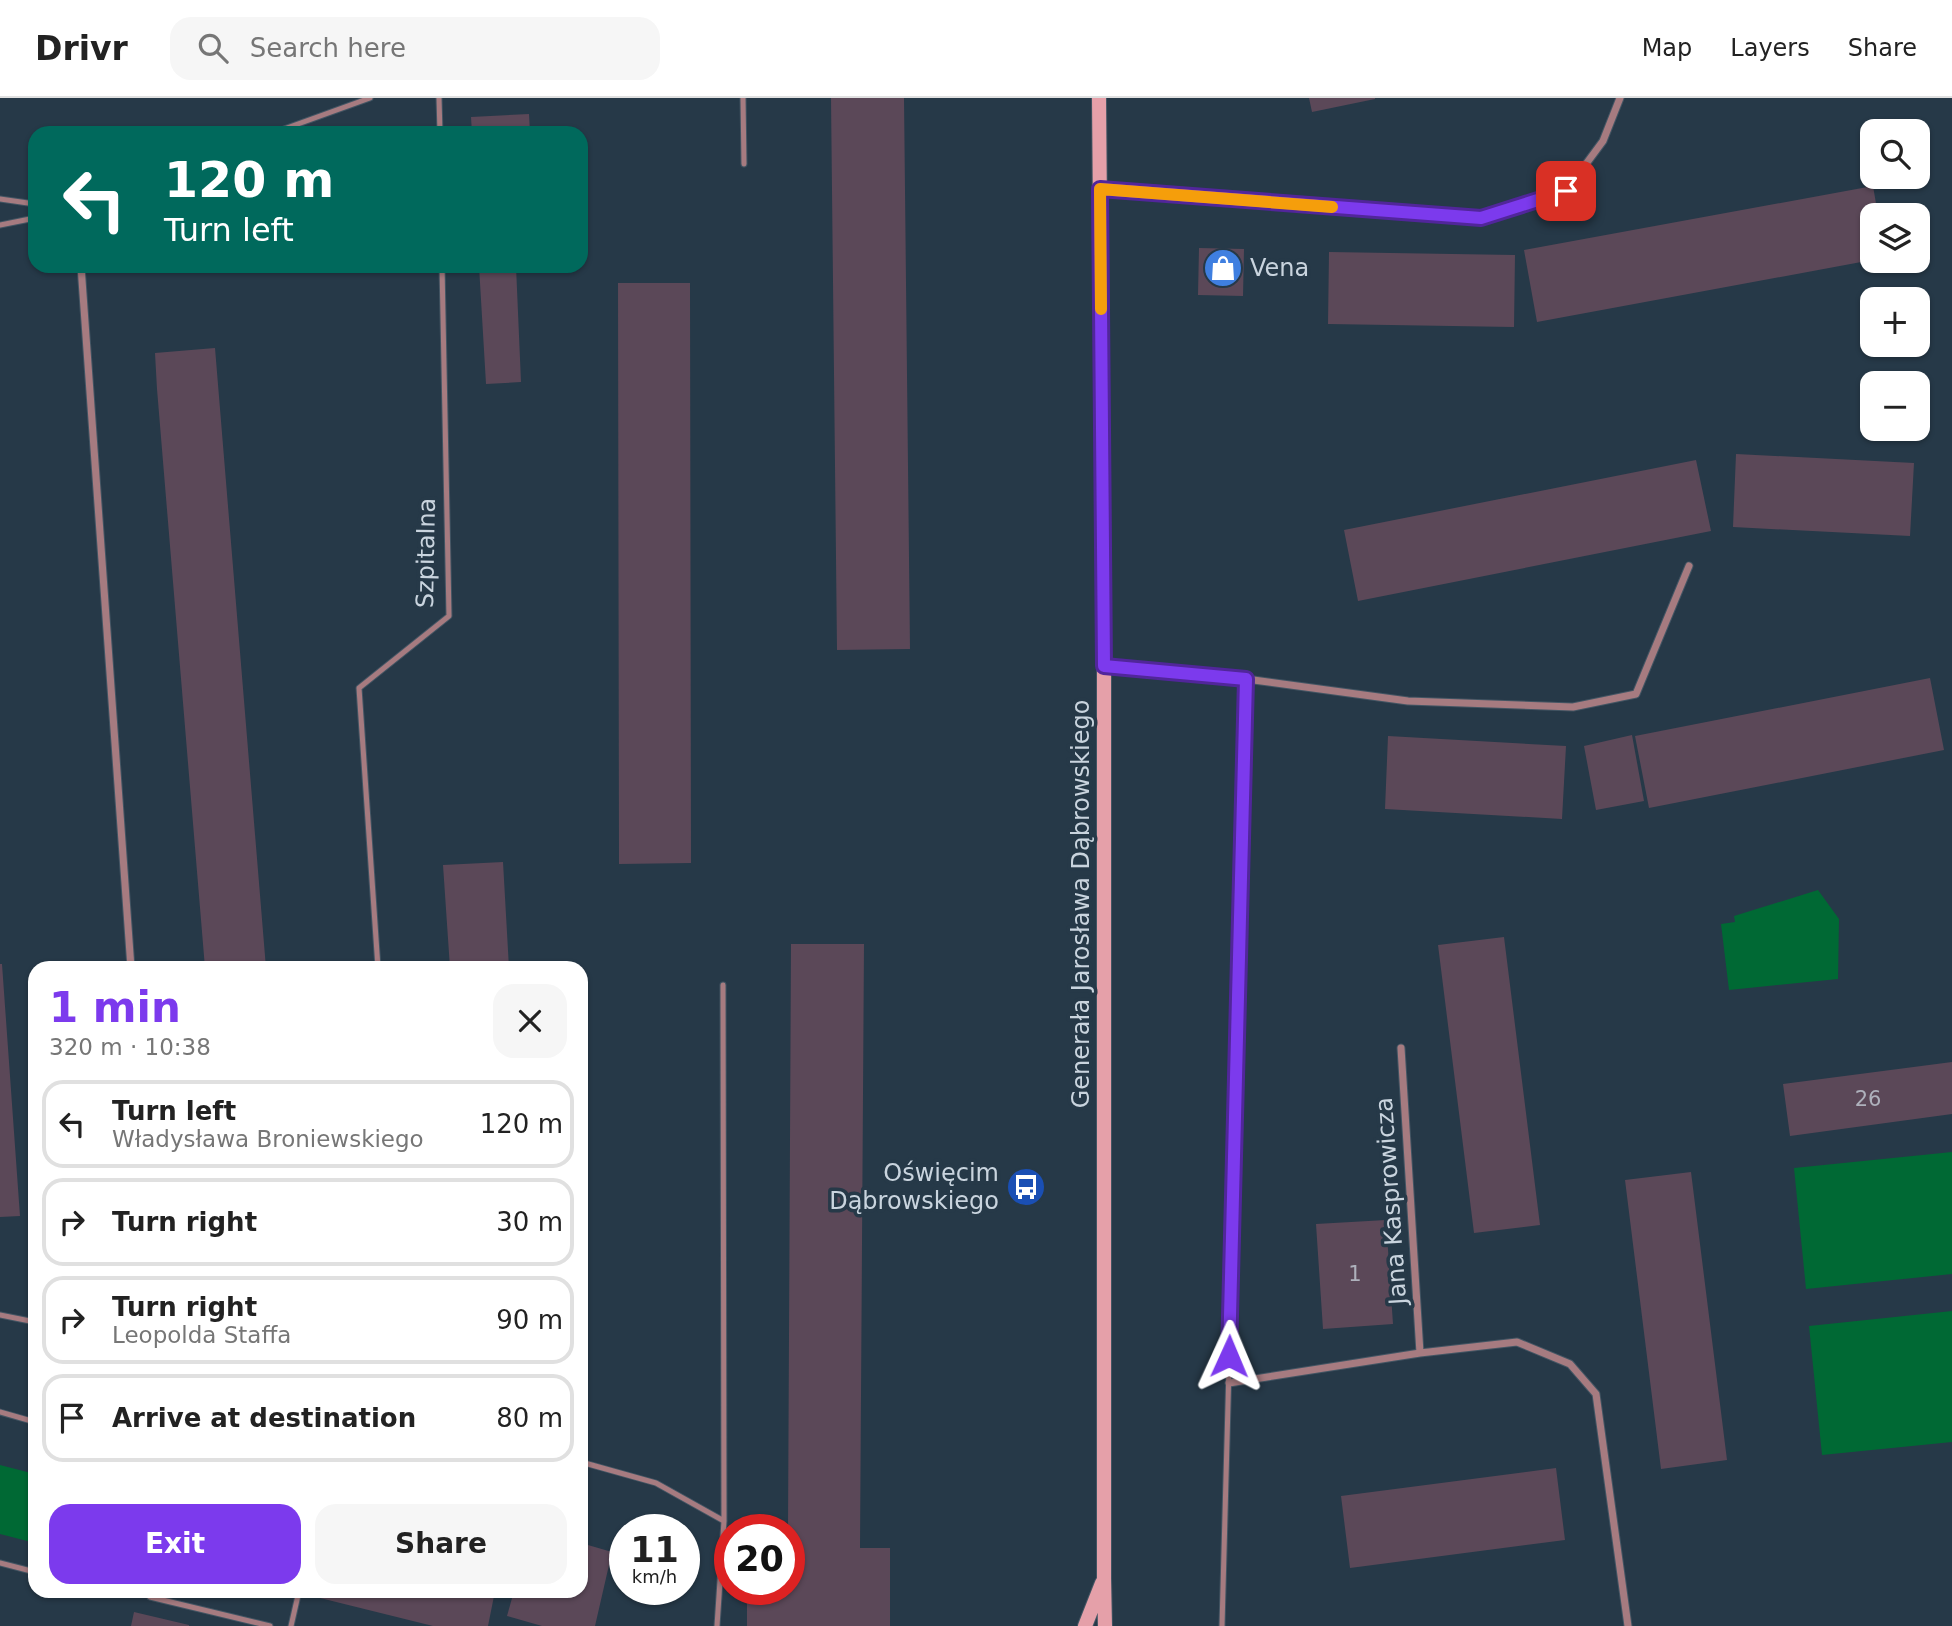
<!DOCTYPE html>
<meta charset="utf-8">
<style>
body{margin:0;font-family:"DejaVu Sans",sans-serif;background:#f6f6f6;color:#222;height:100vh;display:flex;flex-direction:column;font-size:26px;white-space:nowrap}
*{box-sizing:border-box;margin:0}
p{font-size:23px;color:#767676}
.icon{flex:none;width:38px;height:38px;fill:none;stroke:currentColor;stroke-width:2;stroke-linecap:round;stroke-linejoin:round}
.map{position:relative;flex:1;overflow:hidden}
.side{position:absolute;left:28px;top:863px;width:560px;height:637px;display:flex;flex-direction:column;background:#fff;border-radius:21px;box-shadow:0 2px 5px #0004}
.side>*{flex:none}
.hud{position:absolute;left:28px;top:28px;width:560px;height:147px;border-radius:21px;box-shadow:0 2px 5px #0004;background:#00695c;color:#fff;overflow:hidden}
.controls{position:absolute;left:1860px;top:21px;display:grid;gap:14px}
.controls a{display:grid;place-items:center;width:70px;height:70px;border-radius:14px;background:#fff;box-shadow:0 2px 5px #0004;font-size:35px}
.speed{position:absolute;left:609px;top:1416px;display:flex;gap:14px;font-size:35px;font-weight:700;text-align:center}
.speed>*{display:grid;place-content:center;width:91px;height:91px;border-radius:50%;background:#fff;box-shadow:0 2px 5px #0004;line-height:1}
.speed small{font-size:18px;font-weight:400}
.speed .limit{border:10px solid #d22;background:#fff;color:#111}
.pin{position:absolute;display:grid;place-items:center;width:60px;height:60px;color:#fff;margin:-30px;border-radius:14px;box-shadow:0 4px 10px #0006}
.me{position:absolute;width:77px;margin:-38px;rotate:1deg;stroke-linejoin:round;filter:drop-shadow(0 0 5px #0008)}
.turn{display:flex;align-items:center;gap:24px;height:147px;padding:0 21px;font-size:32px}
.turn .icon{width:91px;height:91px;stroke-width:2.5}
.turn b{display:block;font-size:49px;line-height:60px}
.round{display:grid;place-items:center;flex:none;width:74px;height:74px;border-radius:21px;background:#f6f6f6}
.head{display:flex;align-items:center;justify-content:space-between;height:119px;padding:0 21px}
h1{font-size:42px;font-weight:700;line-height:52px;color:#7c3aed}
.primary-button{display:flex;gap:14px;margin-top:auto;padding:14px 21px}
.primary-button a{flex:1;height:80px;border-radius:21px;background:#7c3aed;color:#fff;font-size:28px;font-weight:700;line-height:80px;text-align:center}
.primary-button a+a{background:#f6f6f6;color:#222}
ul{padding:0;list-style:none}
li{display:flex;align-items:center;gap:21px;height:88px;margin:0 14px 10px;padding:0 7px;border:4px solid #e0e0e0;border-radius:21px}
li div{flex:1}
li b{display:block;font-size:26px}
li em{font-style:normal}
header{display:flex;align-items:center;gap:42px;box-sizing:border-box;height:98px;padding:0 35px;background:#fff;border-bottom:2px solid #e0e0e0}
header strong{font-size:33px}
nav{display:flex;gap:38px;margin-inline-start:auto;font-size:24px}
.search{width:490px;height:63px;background:#f6f6f6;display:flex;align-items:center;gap:18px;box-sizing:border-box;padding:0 24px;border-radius:21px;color:#767676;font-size:26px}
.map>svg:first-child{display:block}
.green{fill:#006934}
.building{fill:#5b4858}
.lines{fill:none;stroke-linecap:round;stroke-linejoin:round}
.lane-casing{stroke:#435563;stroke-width:7}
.street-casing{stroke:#435563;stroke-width:9}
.secondary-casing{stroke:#435563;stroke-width:16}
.lane{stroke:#a67b80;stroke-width:5}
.street{stroke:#a67b80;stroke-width:7}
.secondary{stroke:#e5a0a9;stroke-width:14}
.route-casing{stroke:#51269a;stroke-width:18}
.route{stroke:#7c3aed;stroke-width:12}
.slow{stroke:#f59e0b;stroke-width:12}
.labels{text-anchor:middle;stroke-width:7;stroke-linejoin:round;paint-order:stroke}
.number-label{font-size:21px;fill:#aeb1bc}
.poi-label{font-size:24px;fill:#c9d4de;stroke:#263948;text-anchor:start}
.street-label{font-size:24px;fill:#c9d4de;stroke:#263948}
</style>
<header>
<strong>Drivr</strong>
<div class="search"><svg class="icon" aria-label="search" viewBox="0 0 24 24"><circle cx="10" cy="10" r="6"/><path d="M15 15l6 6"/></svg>Search here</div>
<nav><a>Map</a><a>Layers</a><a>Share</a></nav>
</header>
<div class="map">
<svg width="1952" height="1528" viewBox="0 0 1952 1528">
<rect width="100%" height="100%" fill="#263948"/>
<path class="green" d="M1818 792 1839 821 1838 881 1729 892 1721 826 1735 824 1734 818Z
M1952 1054V1176L1806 1191 1794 1070Z
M1952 1213V1344L1822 1357 1809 1228Z
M0 1367 35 1376V1445L0 1436Z"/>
<path class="building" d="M831 0H904L910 551 837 552Z
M1309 0H1375V1L1312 14Z
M529 16 530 35H472L471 19Z
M1873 88 1878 117H1872V162L1537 224 1524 152Z
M1199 150 1244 151 1243 198 1198 197Z
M1329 154 1515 157 1514 229 1328 226Z
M479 168H516L521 284 486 286Z
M618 185H690L691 765 619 766Z
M215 250 266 870H205L157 291 155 255Z
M1736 356 1914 365 1910 438 1733 429Z
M1696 362 1711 433 1358 503 1344 432Z
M1930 580 1944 652 1649 710 1635 638Z
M1632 637 1644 703 1596 712 1584 648Z
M1388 638 1566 648 1562 721 1385 711Z
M503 764 509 870H450L443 767Z
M1504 839 1540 1127 1474 1135 1438 847Z
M791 846H864L860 1450H890V1528H747V1491H789V1432H788Z
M0 866H2L20 1118 0 1119Z
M1952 964V1016L1790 1038 1783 986Z
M1691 1074 1727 1362 1661 1371 1625 1082Z
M1386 1122 1393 1226 1323 1231 1316 1126Z
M1556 1370 1565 1442 1350 1470 1341 1398Z
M581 1445 612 1454 595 1528H542L507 1518 514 1493H581Z
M313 1493H495L488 1528H433L312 1498Z
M134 1514 189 1527V1528H131Z"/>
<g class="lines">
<defs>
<path id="lane" d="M439 0 440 35
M743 0 744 66
M273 35 370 0
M0 101 35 106
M0 127 35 120
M378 870 359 590 449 518 442 168
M0 1217 35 1224
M0 1314 35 1324
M581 1364 656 1385 724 1423
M0 1465 35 1474
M104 1493H108
M150 1499 270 1528
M291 1528 299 1493
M717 1528 724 1423 723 887
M1222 1528 1241 826 1246 581"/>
<path id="street" d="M1100 91 1481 120 1566 93 1603 43 1620 0
M81 168 131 870
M1104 568 1246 581 1408 603 1573 609 1636 596 1689 468
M1401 950 1420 1255
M1229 1285 1420 1255 1517 1244 1570 1266 1596 1296 1628 1528"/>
<path id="secondary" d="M1099 0 1104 568V1480L1105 1528
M1085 1528 1102 1485"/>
</defs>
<use href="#lane" class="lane-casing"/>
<use href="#street" class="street-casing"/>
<use href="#secondary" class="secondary-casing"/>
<use href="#lane" class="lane"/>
<use href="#street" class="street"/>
<use href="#secondary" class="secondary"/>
</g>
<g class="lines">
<defs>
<path id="route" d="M1229 1258 1246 581 1104 568 1100 91 1481 120 1566 93"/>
</defs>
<use href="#route" class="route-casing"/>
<use href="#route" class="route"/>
<path class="slow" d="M1101 211 1100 91 1332 109"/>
</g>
<defs>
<symbol id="shop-disc" viewBox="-11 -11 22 22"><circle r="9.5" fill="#3f7fe0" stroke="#263948"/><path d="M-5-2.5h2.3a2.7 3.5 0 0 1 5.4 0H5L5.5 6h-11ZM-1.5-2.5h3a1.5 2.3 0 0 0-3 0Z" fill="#fff"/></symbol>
<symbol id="bus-disc" viewBox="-11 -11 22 22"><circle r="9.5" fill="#1a4fb4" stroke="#263948"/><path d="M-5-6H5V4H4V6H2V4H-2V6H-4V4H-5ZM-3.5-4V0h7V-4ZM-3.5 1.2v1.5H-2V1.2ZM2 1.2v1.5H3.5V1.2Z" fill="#fff"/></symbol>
</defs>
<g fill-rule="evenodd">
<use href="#shop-disc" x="1201" y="148" width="44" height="44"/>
<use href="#bus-disc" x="1004" y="1067" width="44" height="44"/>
</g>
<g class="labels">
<g class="number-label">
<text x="1868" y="1008">26</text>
<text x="1355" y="1183">1</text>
</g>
<g class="poi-label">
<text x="1250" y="178">Vena</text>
<text x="999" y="1083" text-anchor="end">Oświęcim<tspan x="999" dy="28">Dąbrowskiego</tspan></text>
</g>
<g class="street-label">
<text transform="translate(426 455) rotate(-89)" y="8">Szpitalna</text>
<text transform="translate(1081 806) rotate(-90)" y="8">Generała Jarosława Dąbrowskiego</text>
<text transform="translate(1391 1103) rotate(-94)" y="8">Jana Kasprowicza</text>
</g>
</g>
</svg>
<div class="controls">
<a><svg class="icon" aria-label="search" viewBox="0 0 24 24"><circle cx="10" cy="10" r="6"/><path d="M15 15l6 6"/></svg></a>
<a><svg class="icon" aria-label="layers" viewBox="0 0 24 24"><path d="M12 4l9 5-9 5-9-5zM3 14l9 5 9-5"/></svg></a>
<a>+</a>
<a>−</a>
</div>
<div class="speed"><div>11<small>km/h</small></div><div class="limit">20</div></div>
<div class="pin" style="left:1566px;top:93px;background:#d93025"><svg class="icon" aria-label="arrive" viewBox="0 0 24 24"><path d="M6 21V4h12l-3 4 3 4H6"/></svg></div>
<svg class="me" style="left:1229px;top:1258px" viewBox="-20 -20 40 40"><path d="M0-17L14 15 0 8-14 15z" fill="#7c3aed" stroke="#fff" stroke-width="4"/></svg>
<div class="hud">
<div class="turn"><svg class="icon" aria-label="left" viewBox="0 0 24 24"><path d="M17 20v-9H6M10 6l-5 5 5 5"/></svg><div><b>120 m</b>Turn left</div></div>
</div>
<section class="side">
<div class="head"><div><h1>1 min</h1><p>320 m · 10:38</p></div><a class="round"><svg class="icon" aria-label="close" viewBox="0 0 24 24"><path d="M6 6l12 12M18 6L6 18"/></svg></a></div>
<ul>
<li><svg class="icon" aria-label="left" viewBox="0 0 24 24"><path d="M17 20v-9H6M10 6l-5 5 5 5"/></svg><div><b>Turn left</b><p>Władysława Broniewskiego</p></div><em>120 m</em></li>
<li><svg class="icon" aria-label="right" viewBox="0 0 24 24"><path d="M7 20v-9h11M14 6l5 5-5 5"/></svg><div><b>Turn right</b></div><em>30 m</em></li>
<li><svg class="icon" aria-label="right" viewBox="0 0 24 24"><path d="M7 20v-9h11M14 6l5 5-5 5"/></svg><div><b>Turn right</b><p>Leopolda Staffa</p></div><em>90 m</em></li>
<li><svg class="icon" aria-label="arrive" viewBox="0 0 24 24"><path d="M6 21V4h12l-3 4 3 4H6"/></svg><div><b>Arrive at destination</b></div><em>80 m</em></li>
</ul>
<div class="primary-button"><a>Exit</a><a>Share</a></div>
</section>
</div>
